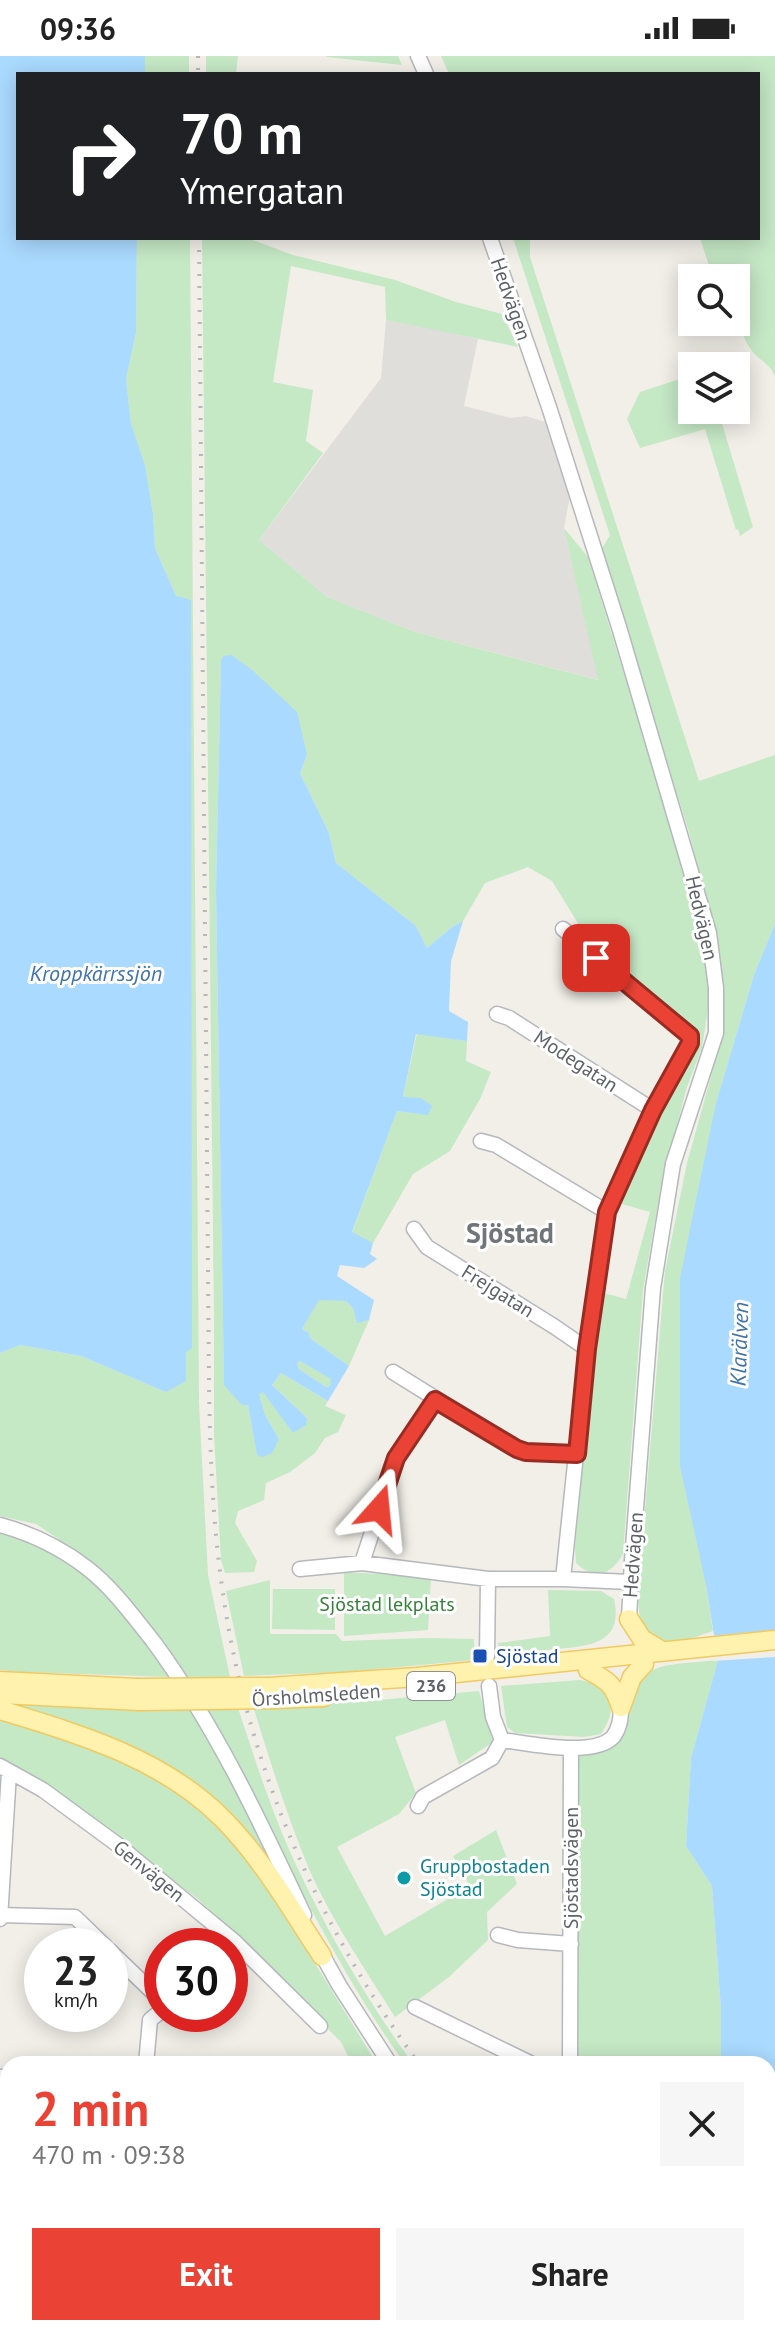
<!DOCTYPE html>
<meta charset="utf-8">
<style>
body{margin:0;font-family:"PT Sans",sans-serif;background:#f6f6f6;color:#222;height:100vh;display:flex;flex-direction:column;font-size:30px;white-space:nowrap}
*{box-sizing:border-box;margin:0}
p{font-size:26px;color:#767676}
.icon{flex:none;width:44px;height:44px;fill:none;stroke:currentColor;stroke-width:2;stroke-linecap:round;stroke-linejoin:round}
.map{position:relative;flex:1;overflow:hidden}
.sheet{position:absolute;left:0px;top:2000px;width:776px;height:280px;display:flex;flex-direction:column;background:#fff;border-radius:24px 24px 0 0;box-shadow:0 4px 20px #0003}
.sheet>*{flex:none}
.top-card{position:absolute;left:16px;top:16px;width:744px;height:168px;border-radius:0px;box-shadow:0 4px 20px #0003;background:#202124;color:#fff;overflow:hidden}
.buttons{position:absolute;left:678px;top:208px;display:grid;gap:16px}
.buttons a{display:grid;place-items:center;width:72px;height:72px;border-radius:0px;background:#fff;box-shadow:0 4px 20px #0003;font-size:40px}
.speed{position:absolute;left:24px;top:1872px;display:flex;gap:16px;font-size:40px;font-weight:700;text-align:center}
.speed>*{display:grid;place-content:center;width:104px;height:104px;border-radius:50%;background:#fff;box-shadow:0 4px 20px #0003;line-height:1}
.speed small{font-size:20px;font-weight:400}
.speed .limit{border:12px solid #d22;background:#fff;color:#111}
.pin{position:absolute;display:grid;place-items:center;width:68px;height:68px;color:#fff;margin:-34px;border-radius:16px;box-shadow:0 4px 12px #0006}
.me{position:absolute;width:88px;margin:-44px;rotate:18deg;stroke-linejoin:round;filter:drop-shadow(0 0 6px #0008)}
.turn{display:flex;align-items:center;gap:28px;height:168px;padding:0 32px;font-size:36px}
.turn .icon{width:104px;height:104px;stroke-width:2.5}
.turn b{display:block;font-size:56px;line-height:68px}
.round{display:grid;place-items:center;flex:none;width:84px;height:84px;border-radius:0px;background:#f6f6f6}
.overview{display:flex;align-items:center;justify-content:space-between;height:136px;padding:0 32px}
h1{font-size:48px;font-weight:700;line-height:60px;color:#ea4335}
.cta{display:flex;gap:16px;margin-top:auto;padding:16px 32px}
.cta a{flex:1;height:92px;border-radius:0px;background:#ea4335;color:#fff;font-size:32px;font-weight:700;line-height:92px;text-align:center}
.cta a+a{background:#f6f6f6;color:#222}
.status{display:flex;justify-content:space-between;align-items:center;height:56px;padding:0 40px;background:#fff;direction:ltr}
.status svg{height:22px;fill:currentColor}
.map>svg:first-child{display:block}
.industrial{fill:#e0deda}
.green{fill:#c5e8c5}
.water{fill:#aadaff;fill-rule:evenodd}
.pier{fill:#f1efe8}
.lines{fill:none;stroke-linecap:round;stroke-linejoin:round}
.minor-casing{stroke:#b5b8bc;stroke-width:17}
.major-casing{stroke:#f2c960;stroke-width:21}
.minor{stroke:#fff;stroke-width:14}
.major{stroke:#fff2af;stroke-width:18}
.rail{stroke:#b6b7b8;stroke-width:4;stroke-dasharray:2 10;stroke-linecap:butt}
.major-bridge-casing{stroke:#f2c960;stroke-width:21;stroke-linecap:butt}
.major-bridge{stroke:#fff2af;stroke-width:18}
.route-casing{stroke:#982c22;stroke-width:20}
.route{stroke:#ea4335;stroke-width:14}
.transit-dot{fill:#1a4fb4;stroke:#fff;stroke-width:3}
.culture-dot{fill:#0f9aa8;stroke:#fff;stroke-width:3}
.labels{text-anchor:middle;stroke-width:6;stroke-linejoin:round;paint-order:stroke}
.shield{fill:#fff;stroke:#8f9295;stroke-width:2}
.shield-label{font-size:18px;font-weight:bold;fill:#5f6368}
.street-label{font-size:20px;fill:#5f6368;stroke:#fff}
.park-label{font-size:20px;fill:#348238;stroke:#fff}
.transit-label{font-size:20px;fill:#164399;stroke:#fff;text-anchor:start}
.culture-label{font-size:20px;fill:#0d838f;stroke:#fff;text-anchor:start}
.water-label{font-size:22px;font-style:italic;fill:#4174aa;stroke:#fff}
.district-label{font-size:28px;font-weight:bold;fill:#70757a;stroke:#fff}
</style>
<div class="status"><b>09:36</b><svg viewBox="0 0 49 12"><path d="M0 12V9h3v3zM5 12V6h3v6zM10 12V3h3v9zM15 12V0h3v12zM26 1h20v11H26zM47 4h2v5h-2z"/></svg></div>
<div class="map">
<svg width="775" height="2280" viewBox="0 0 775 2280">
<rect width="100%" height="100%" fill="#f1efe8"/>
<path class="industrial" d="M386 264 439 274 478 283 464 350 511 362 526 360 545 366 570 440 564 472 599 624 415 576 327 541 259 484 381 322Z"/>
<path class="green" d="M145 0H189V18H145Z
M206 0H238L236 18H206Z
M326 0H398L402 9 327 1Z
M441 0H775V321C771 307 757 304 750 292 738 276 736 241 736 222H713L700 182H758V18H449Z
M137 182H190L199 1347 208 1519 230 1621 186 1622 115 1529 87 1502 36 1468 0 1460V1297L20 1289 81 1300 166 1336 186 1296 176 540 155 492 153 457 145 409 131 369 126 323 136 277Z
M202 182H247L293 199 395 224 456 246 502 258 518 291 386 264 385 231 291 210 273 326 313 334 306 385 323 397 259 484 327 541 415 576 598 624 564 472 588 501 675 784 709 915V947L702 991 686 1034 660 1136 643 1234 623 1498C611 1519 595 1525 576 1507L575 1491 600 1236 626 1243 650 1156 622 1148 631 1113 691 1002 697 980 592 890 552 825 528 811 485 827 463 865 452 871 427 892 416 870 336 807 329 777 300 717 307 699 223 600 221 604 216 835 224 1328 248 1349 257 1398 279 1383 265 1359 259 1338 263 1335 293 1377 307 1362 272 1329 281 1317 328 1345 325 1350 346 1359 338 1376 325 1382 315 1397 290 1416 266 1427 264 1444 238 1455 235 1467 257 1505 254 1516 225 1517 221 1504 214 1379V1262Z
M513 182H530V201L699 725 775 699V868L754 919 716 1047 706 1529 713 1575C702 1578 681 1588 671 1588 635 1589 638 1550 639 1526L665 1215 687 1107 720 988 723 947 711 859 688 773 601 494 610 479Z
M689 320 692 321V354H718L753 471 740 480 738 473 736 474 705 373 640 392 627 363 640 336Z
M417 977 467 985 466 1005 491 1016 480 1043 450 1095 413 1118 373 1187 352 1177 397 1055 428 1058 403 1041Z
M319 1243 346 1245 353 1252 357 1266 369 1264 349 1310 310 1282 309 1277 302 1273Z
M300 1305 332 1323 330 1330 326 1331 299 1313 297 1306Z
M0 1474 53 1491 90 1522 137 1573 171 1621 20 1616 0 1614Z
M344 1516 431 1521 428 1574 344 1580Z
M270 1524V1578H336L342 1585 428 1582 474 1583V1604L346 1616 244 1620 226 1535Z
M273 1533H335V1574L272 1573Z
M548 1534 601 1535 614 1543C624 1588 589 1590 556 1593 537 1595 518 1597 500 1599L498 1587 550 1580Z
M718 1604 691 1702 686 1790 712 1830 721 1954V2008H576L579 1699C653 1691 612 1631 655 1613 668 1607 702 1606 718 1604Z
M580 1624 599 1628C613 1650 615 1656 601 1678L584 1681 515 1677 507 1671 501 1630Z
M479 1635 493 1686 459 1709 445 1664 395 1681 416 1737 399 1758 337 1791 385 1880 470 1830 453 1800 496 1774 517 1828 487 1856 488 1884 449 1921 395 1961C365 1913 332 1865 309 1813 287 1760 270 1705 253 1650L357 1646Z
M0 1647 189 1652 222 1705 276 1815 167 1710 120 1685Z
M238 1652C256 1706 273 1761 298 1813 330 1881 369 1947 413 2008H405C345 1925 301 1834 255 1744 239 1713 222 1683 205 1653Z
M0 1663 98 1691 177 1733 212 1763 258 1815 377 2008H352L341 1986 198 1843 51 1734 0 1702Z
M342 2272H380L370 2280H342Z
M441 2272H577L584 2280H446Z
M611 2272H651L658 2280H617Z
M670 2272H733V2280H678Z"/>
<path class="water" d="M0 0H145V18H18V182H137L136 277 126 323 131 368 145 409 153 457 155 492 176 540 191 544 192 1292 186 1296V1325L166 1336 81 1300 20 1289 0 1297Z
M231 599 251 613 297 656 307 699 300 717 329 777 336 807 416 870 427 892 452 871 463 865 451 905 449 955 468 966 467 985 416 978 403 1041 421 1042 432 1050 428 1059 397 1055 352 1176 373 1187 370 1198 377 1203 364 1212 340 1209 337 1220 374 1244 369 1264 357 1267 353 1252 346 1245 319 1244 302 1273 309 1277 310 1282 349 1310 328 1345 281 1317 272 1329 307 1362 306 1369 293 1377 263 1336 259 1338 265 1359 279 1383 272 1397 262 1401 257 1399 248 1349H242L224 1329 216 835 221 604 223 600ZM300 1305 331 1323 330 1330 326 1331 299 1313 297 1307Z
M775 868V2280H733V2272H768V2008H721V1954L712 1830 686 1790 691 1702 718 1604 706 1529 680 1410V1222L716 1047 754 919Z"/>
<path class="pier" d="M775 1574V1601L713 1605 710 1580Z"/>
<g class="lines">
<defs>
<path id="minor" d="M418 0 426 18
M490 182 549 351 619 571 709 877 716 932V977L673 1108 653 1232 632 1504 629 1563
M497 958 509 962 653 1054
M481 1085 496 1089 607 1156
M414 1173 427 1191 555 1271 587 1293
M393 1316 517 1393 526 1396 577 1398
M0 1469C33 1478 60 1491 87 1512 113 1532 133 1560 153 1585 215 1669 260 1765 304 1859
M362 1507 396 1402 435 1344
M300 1513 362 1507 488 1523H563L630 1526
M563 1523 587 1293 607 1156 653 1054 690 987V980L563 873
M487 1600 488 1523
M489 1630 493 1661 502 1684
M502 1684C528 1687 593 1702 613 1681 620 1672 621 1662 621 1651
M0 1710 43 1734 118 1789 235 1886 320 1970
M418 1750 423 1741 492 1702 502 1684
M0 1859 75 1861 105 1890
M0 1863 9 1716
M498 1879 518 1884 571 1888
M319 1893 339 1929 390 2008
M110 1895 162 1945
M415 1951 532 2008
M146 2008 150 1964 162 1954
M570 2008 571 1692
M0 2021H8
M591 2272 598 2280
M121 2280 122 2272
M269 2280V2272
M389 2280 398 2272"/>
<path id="major" d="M629 1563 642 1583 662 1595
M588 1614C609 1625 614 1629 621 1651
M0 1625 137 1632
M269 1631 417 1621 775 1584
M0 1638 140 1645
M274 1643 324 1641
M621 1651 632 1621 644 1608
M0 1654C79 1678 162 1702 222 1762 262 1802 291 1853 322 1900"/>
</defs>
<use href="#minor" class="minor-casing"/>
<use href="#major" class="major-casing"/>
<use href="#minor" class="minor"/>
<use href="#major" class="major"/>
<path class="rail" d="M198 0V18
M199 182 209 1331C210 1390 212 1449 219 1507 240 1692 310 1858 419 2008
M658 2272 666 2280"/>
<defs>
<path id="major-bridge" d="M137 1632 269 1631
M140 1645 274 1643"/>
</defs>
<use href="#major-bridge" class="major-bridge-casing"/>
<use href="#major-bridge" class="major-bridge"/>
</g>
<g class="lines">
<defs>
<path id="route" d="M379 1453 396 1402 435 1344 517 1393 526 1396 577 1398 587 1293 607 1156 653 1054 690 987V980L596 902"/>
</defs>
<use href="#route" class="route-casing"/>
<use href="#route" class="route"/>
</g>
<rect class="transit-dot" x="472" y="1592" width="16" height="16" rx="4"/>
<circle class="culture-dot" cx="404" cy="1822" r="8"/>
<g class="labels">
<rect class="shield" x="407" y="1616" width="48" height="28" rx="6"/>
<g class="shield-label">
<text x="431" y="1636">236</text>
</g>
<g class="street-label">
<text transform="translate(511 243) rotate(71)" y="7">Hedvägen</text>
<text transform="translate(702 862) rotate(77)" y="7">Hedvägen</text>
<text transform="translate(576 1005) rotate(33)" y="7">Modegatan</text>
<text transform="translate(498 1235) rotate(32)" y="7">Frejgatan</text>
<text transform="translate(633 1499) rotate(-86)" y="7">Hedvägen</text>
<text transform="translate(316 1639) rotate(-4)" y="7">Örsholmsleden</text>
<text transform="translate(571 1812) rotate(-90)" y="7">Sjöstadsvägen</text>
<text transform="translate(149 1815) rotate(39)" y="7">Genvägen</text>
</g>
<g class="park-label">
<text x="387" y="1555">Sjöstad lekplats</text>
</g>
<g class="transit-label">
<text x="496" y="1607">Sjöstad</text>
</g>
<g class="culture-label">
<text x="420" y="1817">Gruppbostaden<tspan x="420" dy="23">Sjöstad</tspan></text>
</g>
<g class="water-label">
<text x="96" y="925">Kroppkärrssjön</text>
<text transform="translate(739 1288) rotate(-88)" y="8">Klarälven</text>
</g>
<g class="district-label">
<text x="510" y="1187">Sjöstad</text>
</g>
</g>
</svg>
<div class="buttons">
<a><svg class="icon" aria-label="search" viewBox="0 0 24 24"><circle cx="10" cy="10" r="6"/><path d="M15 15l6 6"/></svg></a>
<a><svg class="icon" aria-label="layers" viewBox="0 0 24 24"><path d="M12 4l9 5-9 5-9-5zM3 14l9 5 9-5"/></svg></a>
</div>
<div class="speed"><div>23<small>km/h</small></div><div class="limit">30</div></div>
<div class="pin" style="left:596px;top:902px;background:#d93025"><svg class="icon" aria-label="arrive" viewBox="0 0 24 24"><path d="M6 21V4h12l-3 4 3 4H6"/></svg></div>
<svg class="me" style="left:379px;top:1453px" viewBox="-20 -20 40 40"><path d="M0-17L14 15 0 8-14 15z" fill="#ea4335" stroke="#fff" stroke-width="4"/></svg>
<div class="top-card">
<div class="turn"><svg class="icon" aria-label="right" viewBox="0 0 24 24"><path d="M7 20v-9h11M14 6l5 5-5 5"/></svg><div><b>70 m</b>Ymergatan</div></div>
</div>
<section class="sheet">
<div class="overview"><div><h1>2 min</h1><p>470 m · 09:38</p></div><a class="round"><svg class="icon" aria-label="close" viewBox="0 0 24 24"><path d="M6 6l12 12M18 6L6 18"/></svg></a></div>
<div class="cta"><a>Exit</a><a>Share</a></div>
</section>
</div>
